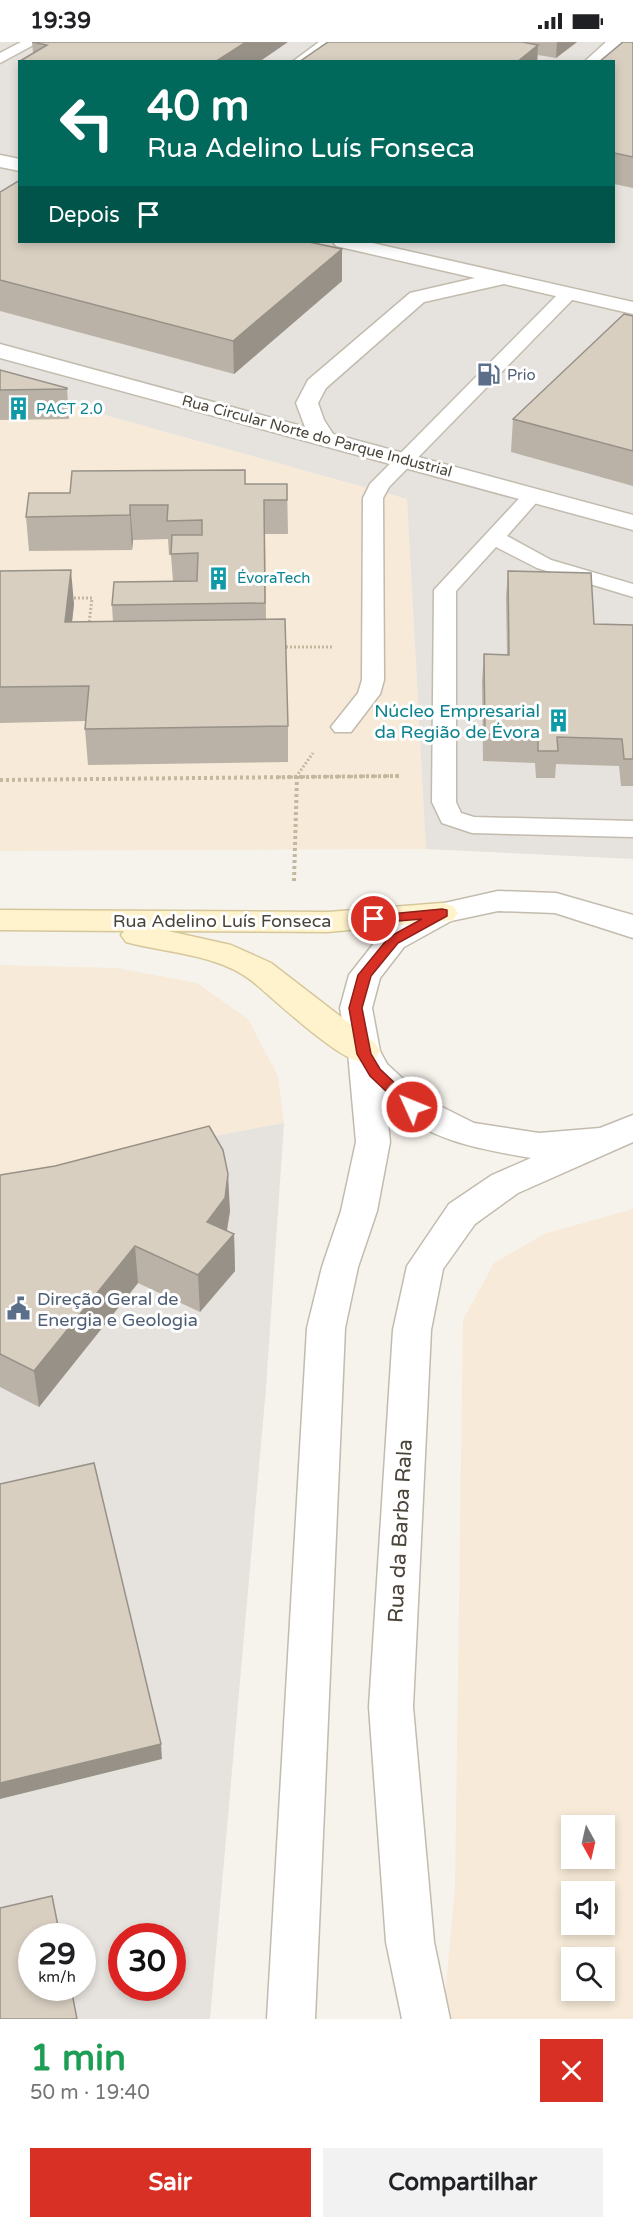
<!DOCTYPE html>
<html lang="pt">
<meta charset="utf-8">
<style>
body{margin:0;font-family:"Varela Round",sans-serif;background:#f2f2f2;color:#202124;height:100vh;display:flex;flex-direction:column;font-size:22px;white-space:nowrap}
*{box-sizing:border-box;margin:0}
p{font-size:20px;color:#757577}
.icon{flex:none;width:33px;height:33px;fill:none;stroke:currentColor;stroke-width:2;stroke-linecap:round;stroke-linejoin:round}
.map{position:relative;height:1977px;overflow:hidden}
.side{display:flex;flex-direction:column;background:#fff;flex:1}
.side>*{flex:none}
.banner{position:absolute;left:18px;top:18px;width:597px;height:183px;border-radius:0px;box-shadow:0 3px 9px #0003;background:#00695c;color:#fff;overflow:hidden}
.needle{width:39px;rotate:172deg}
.controls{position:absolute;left:561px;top:1773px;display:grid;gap:12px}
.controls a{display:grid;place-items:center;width:54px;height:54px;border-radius:0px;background:#fff;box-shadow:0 3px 9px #0003;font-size:30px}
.speed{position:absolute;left:18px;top:1881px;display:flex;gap:12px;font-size:30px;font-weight:700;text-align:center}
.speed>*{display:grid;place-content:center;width:78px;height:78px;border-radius:50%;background:#fff;box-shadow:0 3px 9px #0003;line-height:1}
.speed small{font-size:15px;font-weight:400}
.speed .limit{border:9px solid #d22;background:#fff;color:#111}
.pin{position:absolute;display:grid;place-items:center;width:51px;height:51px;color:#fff;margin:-26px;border:3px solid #fff;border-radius:50%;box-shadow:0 2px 6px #0007}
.me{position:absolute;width:66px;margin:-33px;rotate:314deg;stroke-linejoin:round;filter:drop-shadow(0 0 4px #0008)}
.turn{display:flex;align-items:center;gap:21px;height:126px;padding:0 30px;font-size:27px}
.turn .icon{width:78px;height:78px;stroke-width:2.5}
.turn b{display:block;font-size:42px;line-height:51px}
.then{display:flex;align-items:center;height:57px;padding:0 30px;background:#0003;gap:12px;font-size:22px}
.round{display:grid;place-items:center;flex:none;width:63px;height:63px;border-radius:0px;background:#f2f2f2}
.head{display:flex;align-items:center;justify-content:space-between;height:102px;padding:0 30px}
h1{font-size:36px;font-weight:800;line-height:45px;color:#1e9e55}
.button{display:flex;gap:12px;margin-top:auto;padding:12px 30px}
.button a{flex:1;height:69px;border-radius:0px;background:#d93025;color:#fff;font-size:24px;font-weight:800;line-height:69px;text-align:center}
.button a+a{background:#f2f2f2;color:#202124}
.status{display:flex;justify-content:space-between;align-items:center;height:42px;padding:0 30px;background:#fff;direction:ltr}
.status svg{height:16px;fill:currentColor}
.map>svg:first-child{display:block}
.commercial{fill:#f7ead8;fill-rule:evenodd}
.industrial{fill:#e6e2dd;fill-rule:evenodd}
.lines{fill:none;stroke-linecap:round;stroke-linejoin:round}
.lane-casing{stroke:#c2bbae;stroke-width:3}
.street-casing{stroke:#c2bbae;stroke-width:3}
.secondary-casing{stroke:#d6c79b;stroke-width:3}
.path-far1{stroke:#c4b79f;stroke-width:3;stroke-dasharray:2 2;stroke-linecap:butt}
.path{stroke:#c4b79f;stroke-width:4;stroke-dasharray:3 3;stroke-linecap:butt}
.lane{fill:#fff;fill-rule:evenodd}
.street{fill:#fff;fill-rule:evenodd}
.secondary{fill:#fff3cd;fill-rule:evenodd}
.wall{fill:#bab2a6}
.shaded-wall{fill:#979187}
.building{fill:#d8cfc1;stroke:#979187;stroke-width:1.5}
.route{fill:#d93025;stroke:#8d1f18;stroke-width:1.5}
.labels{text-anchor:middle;stroke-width:6;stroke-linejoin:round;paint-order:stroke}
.far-service-label{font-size:15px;fill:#4e5e75;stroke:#fff;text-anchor:start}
.far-culture-label{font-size:15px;fill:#0d838f;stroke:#fff;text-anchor:start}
.far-street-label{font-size:15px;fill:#4b4439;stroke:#fff}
.culture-label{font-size:18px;fill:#0d838f;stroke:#fff;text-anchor:end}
.street-label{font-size:18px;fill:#4b4439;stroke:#fff}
.service-label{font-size:18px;fill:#4e5e75;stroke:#fff;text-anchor:start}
.near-street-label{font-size:21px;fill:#4b4439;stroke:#fff}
</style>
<div class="status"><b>19:39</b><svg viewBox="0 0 49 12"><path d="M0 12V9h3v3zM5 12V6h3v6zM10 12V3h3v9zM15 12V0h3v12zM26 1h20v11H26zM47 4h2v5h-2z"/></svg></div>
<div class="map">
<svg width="633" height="1977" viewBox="0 0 633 1977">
<rect width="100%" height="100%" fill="#f6f3ec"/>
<path class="commercial" d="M0 344 407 457 426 807 0 809Z
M0 923 117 926 197 941 248 977 278 1034 284 1081 0 1135Z
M633 1167V1977H443L455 1846 463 1278 494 1221 544 1192ZM572 1784H604V1816H572ZM572 1850H604V1882H572ZM572 1916H604V1948H572Z"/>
<path class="industrial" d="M0 0H633V817L426 807 407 457 0 344ZM20 20H614V200H20Z
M284 1081 266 1346 210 1977H0V1134ZM32 1894H82V1946H32ZM122 1894H172V1946H122Z"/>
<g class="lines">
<defs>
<path id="lane" d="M21 0H39L0 21V11Z
M319 0H335L309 20H292Z
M606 0H622L600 20H584Z
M569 246 578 251 575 255 389 445 383 456 384 638 380 652 351 690H335L331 685 358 651 362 638 363 456 370 442 563 247Z
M533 447 540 449 543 453 507 494 551 518 633 542V555L537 526 496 505 456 549V760L461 771 474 775 633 779V795L472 791 442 781 432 760 434 548 526 449Z"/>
<path id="street" d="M0 113 20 117V129L0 125Z
M333 200H368L633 260V272L504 242 424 260 326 346 318 361 324 378 333 392 633 473V488L0 316V302L305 385 296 361 308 338 410 251 475 236 336 204Z
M498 849 556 851 633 873V896L555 871 498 869 451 879 404 905 380 936 372 966 380 1009 387 1022 424 1056 474 1081 539 1091 600 1086 633 1073V1100L518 1151 475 1182 443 1227 431 1288 413 1665 434 1900 450 1977H402L386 1900 369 1665 393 1288 407 1224 449 1162 492 1133 531 1116C479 1107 426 1098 386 1060L390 1100 377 1169 358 1225 345 1286 315 1977H267L307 1286 322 1225 341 1169 356 1100 348 1011 340 966 349 933 382 891 431 864Z"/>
<path id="secondary" d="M442 861 453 864 458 871 453 878 328 890 168 889 231 903 271 921 375 1001 380 1009 375 1017C371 1018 366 1021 362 1020 338 1018 273 956 252 939 218 912 166 911 126 900L121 893 124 889 0 888V868L328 870Z"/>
</defs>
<use href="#lane" class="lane-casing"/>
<use href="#street" class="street-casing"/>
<use href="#secondary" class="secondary-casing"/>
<path class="path-far1" d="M70 556H92L89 582
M282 605H332
M279 735 399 734
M296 735 313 711"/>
<path class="path" d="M0 738 399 734
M294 839 297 734"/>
<use href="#lane" class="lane"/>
<use href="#street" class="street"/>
<use href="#secondary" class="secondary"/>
</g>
<path class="wall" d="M32 0 259 20H20V19L33 11Z
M328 0H577L556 16 538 13 537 20H299Z
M633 0V146L614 142V20Z
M0 150 342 239 234 332 0 269Z
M633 274V444L511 410 513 377Z
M0 328 67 346 69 377 0 378Z
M246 442H287L288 492H265L266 578 288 684V720L88 723 85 687 86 679 0 681V529L74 562 72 580H113L112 563 173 539 171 513H169L168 497 133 498 132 508 29 509 26 475 70 451Z
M508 529 594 582 633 583V744H621L619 724 556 722 555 736H536L535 721 483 719 482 639 484 612 507 613 506 555Z
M0 1133 230 1169 227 1189 234 1192 235 1229 200 1270 138 1241 39 1365 0 1345Z"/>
<path class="shaded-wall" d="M246 0H288L259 20H215Z
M557 0H577L556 16Z
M538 3 537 20H517Z
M342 207V239L234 332 233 299Z
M130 463 133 498 132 508 130 473Z
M71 528 74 562 68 615 65 580Z
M228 1132 230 1169 226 1193 207 1180Z
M234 1192 235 1229 200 1270 198 1233Z
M135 1204 138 1241 39 1365 34 1329Z
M161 1702 162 1717 0 1757V1741Z"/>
<path class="building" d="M32 0H246L215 20H24L20 19 47 3Z
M328 0H522L538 3 517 20H299Z
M623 0H633V115L614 111V20H599Z
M20 138V200H309L342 207 233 299 0 238V150Z
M624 272 633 274V409L513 377Z
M0 328 67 346V347L0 348Z
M245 428V442H287V458H264L265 561 112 563 114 540 197 539 198 511 171 512 172 493H202V478L167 479 168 463H130V473L26 475 29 451H70L72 429Z
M71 528 65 580 285 577 288 684 85 687 89 644 0 645V529Z
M508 529 591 531 594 582 633 583V717H624L622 697 557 695 558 709H538V694L485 692 484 612 509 613Z
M209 1084 223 1108 228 1132 225 1156 207 1180 234 1192 198 1233 135 1204 34 1329 0 1312V1133L55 1124Z
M94 1421 161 1702 0 1741V1442Z
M52 1854 60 1894H32V1946H71L77 1977H0V1866Z"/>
<path class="route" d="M442 867 447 868V874L398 901 371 934 362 966 371 1012 380 1027 417 1062 419 1065 412 1071 407 1069 370 1034 357 1012 349 966 358 933 389 895 422 877 374 881 367 877 369 874Z"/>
<defs>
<symbol id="fuel-bare" viewBox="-9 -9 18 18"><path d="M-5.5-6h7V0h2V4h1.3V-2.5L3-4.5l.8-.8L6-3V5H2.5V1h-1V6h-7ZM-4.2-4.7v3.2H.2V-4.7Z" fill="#5c6f8a" stroke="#fff" stroke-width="2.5" paint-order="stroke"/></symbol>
<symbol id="building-bare" viewBox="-9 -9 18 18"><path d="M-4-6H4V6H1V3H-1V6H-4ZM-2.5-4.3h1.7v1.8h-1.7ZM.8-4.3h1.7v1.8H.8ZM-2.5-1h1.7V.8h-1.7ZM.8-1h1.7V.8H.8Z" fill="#0f9aa8" stroke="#fff" stroke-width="2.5" paint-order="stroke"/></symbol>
<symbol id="civic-bare" viewBox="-9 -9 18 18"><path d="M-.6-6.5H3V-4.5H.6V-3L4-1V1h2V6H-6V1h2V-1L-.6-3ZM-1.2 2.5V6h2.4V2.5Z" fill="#5c6f8a" stroke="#fff" stroke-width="2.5" paint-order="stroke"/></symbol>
</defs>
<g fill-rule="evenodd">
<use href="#fuel-bare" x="472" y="316" width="33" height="33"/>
<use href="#building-bare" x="2" y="350" width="33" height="33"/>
<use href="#building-bare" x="202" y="520" width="33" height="33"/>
<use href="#building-bare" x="542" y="662" width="33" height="33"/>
<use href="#civic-bare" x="2" y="1250" width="33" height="33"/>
</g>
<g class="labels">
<g class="far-service-label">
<text x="507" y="338">Prio</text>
</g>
<g class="far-culture-label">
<text x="36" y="372">PACT 2.0</text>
<text x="237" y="541">ÉvoraTech</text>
</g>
<g class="far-street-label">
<text transform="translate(317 394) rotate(15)" y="5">Rua Circular Norte do Parque Industrial</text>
</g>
<g class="culture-label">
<text x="540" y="675">Núcleo Empresarial<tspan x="540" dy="21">da Região de Évora</tspan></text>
</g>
<g class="street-label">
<text x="222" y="885">Rua Adelino Luís Fonseca</text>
</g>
<g class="service-label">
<text x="37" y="1263">Direção Geral de<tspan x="37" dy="21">Energia e Geologia</tspan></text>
</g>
<g class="near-street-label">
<text transform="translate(400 1489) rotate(-87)" y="7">Rua da Barba Rala</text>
</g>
</g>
</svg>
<div class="controls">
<a><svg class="needle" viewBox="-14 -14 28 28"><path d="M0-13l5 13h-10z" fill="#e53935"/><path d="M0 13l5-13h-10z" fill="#757577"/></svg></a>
<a><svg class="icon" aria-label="sound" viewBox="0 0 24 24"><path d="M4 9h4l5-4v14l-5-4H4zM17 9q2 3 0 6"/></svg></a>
<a><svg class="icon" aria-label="search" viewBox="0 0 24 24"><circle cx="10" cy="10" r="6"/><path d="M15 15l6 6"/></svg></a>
</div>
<div class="speed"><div>29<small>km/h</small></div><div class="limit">30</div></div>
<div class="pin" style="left:374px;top:877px;background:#d93025"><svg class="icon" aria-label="arrive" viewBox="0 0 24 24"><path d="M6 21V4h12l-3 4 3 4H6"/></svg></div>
<svg class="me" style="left:412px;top:1065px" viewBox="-20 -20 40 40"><circle r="17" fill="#d93025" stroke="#fff" stroke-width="3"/><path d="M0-11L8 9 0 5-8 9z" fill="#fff"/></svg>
<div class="banner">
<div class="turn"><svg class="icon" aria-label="left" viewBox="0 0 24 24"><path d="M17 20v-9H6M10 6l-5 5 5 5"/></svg><div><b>40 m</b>Rua Adelino Luís Fonseca</div></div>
<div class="then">Depois<svg class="icon" aria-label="arrive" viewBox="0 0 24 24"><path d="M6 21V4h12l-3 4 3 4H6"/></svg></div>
</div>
</div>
<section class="side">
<div class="head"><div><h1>1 min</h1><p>50 m · 19:40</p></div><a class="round" style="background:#d93025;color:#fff"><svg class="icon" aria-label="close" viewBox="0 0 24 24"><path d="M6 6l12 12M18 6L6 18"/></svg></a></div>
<div class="button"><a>Sair</a><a>Compartilhar</a></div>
</section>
